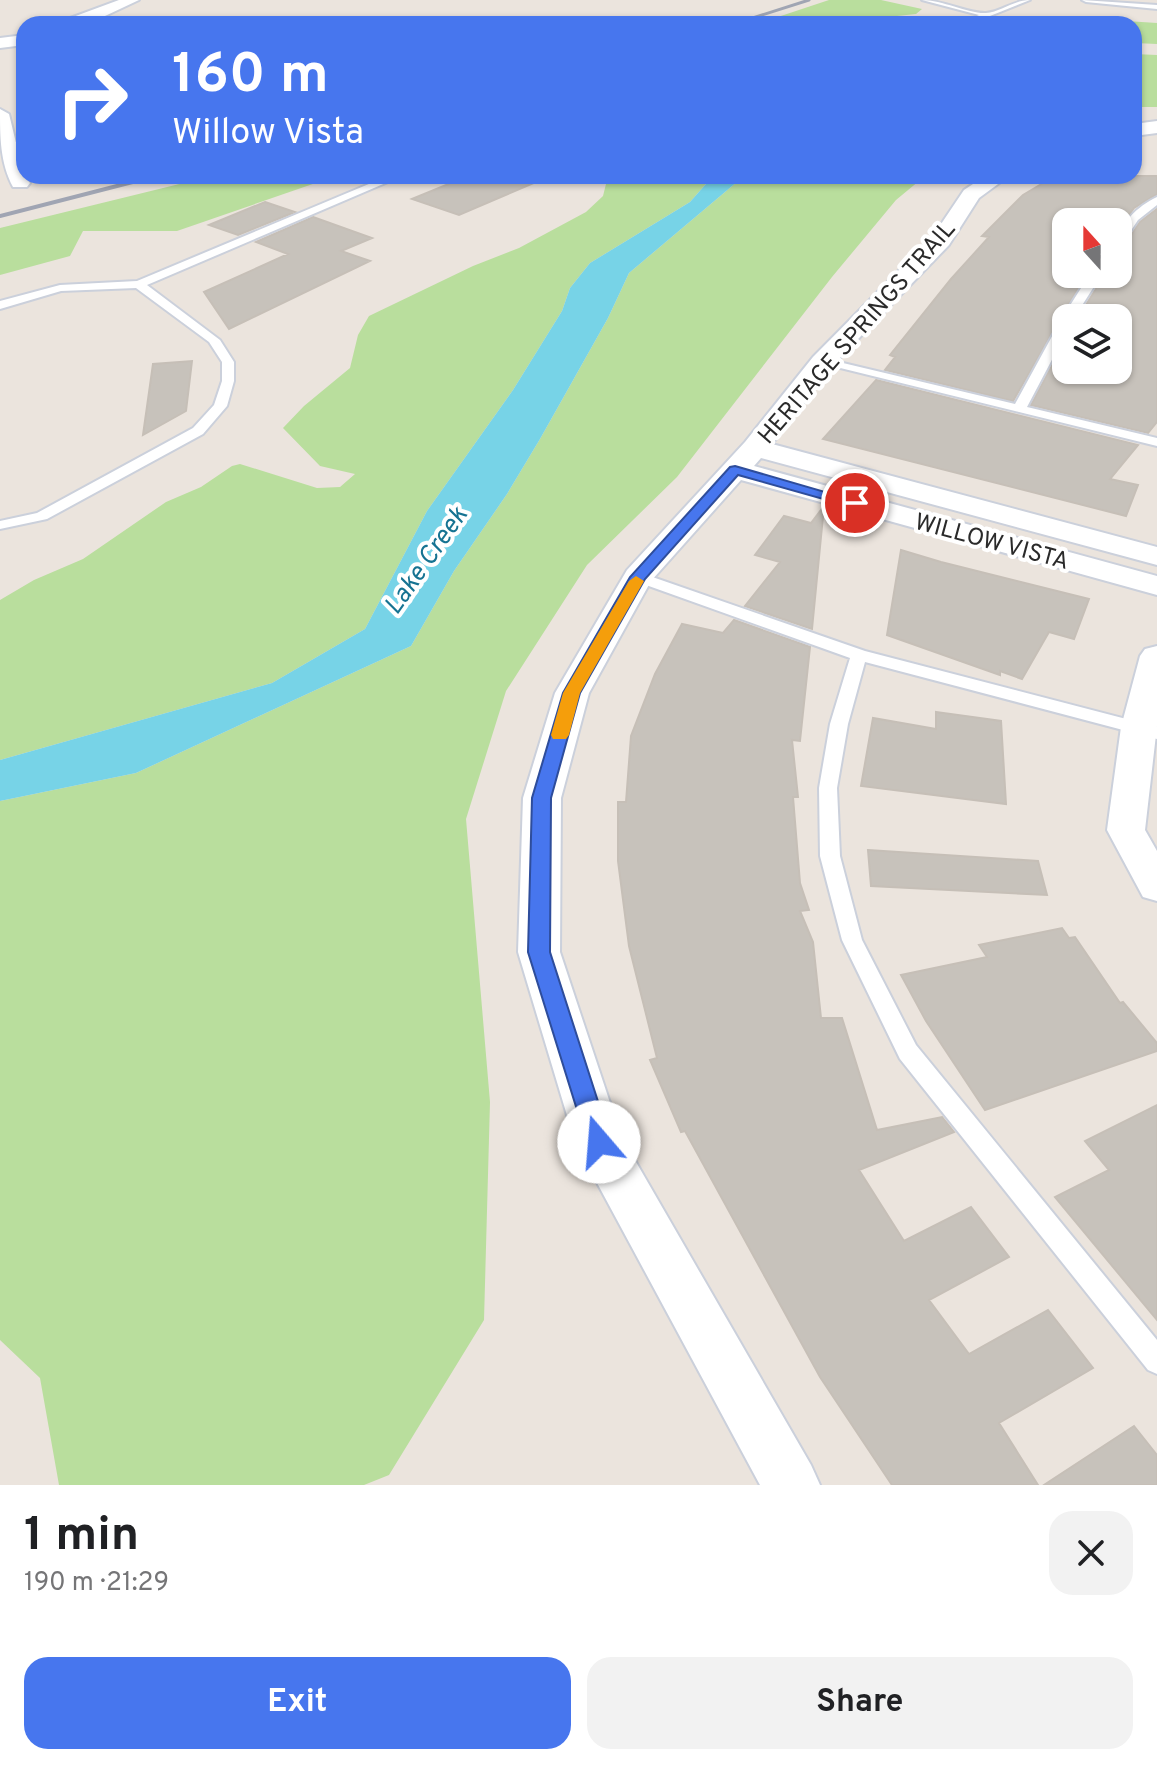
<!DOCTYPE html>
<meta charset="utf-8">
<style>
body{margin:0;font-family:Overpass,sans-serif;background:#f2f2f2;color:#202124;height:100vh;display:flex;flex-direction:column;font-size:30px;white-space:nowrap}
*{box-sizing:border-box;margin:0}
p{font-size:26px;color:#757577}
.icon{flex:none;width:44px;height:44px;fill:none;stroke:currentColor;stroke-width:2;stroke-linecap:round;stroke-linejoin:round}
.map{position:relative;height:1485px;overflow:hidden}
.sheet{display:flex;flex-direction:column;background:#fff;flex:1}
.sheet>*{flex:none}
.banner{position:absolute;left:16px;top:16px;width:1126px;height:168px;border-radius:24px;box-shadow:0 2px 6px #0004;background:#4776ee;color:#fff;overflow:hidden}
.needle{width:52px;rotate:339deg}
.buttons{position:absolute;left:1052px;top:208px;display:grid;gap:16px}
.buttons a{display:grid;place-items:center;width:80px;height:80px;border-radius:16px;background:#fff;box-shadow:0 2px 6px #0004;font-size:40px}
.pin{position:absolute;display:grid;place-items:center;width:68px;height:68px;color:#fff;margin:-34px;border:4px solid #fff;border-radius:50%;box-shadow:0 2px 8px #0007}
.me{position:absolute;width:88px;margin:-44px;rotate:342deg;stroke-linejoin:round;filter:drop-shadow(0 0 6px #0008)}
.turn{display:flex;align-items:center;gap:28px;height:168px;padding:0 24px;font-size:36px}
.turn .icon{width:104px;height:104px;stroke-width:2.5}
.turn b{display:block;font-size:56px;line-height:68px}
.round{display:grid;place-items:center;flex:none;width:84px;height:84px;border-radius:24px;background:#f2f2f2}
.overview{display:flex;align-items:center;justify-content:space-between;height:136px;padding:0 24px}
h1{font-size:48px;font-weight:700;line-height:60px}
.cta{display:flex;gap:16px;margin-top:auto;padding:16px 24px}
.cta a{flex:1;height:92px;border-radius:24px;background:#4776ee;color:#fff;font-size:32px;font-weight:700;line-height:92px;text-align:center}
.cta a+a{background:#f2f2f2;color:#202124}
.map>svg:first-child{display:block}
.green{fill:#b9de9d}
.water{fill:#77d3e7}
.building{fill:#c7c2bb;stroke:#c6bfb7;stroke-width:2}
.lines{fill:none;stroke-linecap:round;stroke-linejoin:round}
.service-casing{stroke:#cbd0db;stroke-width:4}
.minor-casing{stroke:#cbd0db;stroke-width:4}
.service{fill:#fff;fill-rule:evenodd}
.minor{fill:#fff;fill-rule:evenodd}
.rail-far1{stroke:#a0a5b3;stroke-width:3}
.rail{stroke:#a0a5b3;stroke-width:4}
.route{fill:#4776ee;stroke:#2e4d9b;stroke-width:2}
.slow{fill:#f59e0b}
.labels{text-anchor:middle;stroke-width:8;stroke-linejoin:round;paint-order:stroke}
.street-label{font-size:24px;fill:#2a2a2a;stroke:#fff}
.water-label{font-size:26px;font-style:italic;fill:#167392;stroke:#fff}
</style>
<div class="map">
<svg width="1157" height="1485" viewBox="0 0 1157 1485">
<rect width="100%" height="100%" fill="#ebe4dd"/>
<path class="green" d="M829 0H881L922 9 916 14 821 24H757Z
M1111 20 1157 23V44L1134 43V24H1063Z
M1134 54 1157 55V107H1134Z
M212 176H336L177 231H83L70 256 0 275V228Z
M608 176H713L690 202 590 263 570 288 562 311 513 390 427 511 365 629 272 683 0 760V600L34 580 83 559 166 502 201 487 232 466 240 464 317 488 340 487 355 474 320 466 283 428 304 406 350 368 358 335 369 316 473 266 519 248 586 212 603 196Z
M744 176H925L896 200 832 277 677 477 587 565 506 691 466 819 490 1102 484 1320 389 1475 364 1485H59L40 1378 0 1340V801L136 773 411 646 454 571 507 494 540 439 608 318 629 273Z"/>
<path class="water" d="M713 176H744L629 273 608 318 540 439 507 494 454 571 411 646 136 773 0 801V760L272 683 365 629 427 511 513 390 562 311 570 288 590 263 690 202Z"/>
<path class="building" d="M468 176H550L459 215 412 199Z
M1055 176H1157V194L1134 208 1118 231V222H1066V274H1086L1013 401 885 370 895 357 890 355 951 279 989 237 982 236 1023 195Z
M265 202 295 212 238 235 209 225Z
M1157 209V422L1148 433 1031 405 1066 339V370H1118V318H1078L1105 274H1118V248L1124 246 1140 222Z
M313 217 372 238 341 251 370 261 229 329 204 292 288 254 256 242Z
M192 361 186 411 143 435 153 364Z
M876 380 1138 445 1110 479 1138 485 1126 516 823 439Z
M824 506 812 629 745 606 780 562 755 555 784 516 811 523Z
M901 550 941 562 1089 599 1074 639 1049 632 1022 679 1000 671V675L887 635Z
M734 620 810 647 800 741 792 740 798 797H793L800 883 809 910 800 911 813 942 821 1018H842L877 1130 942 1117 954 1132 859 1170 904 1241 971 1207 1009 1257 929 1300 969 1354 1048 1310 1093 1368 999 1423 1038 1485H892L820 1377 685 1131 681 1132 650 1060 657 1058 629 946 618 861V802H626L631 736 655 674 682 624 723 633Z
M936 712 1001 721 1006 804 861 786 873 718 936 729Z
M868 850 1038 861 1047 895 871 886Z
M1062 928 1069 938 1075 937 1120 1003 1123 1002 1157 1043V1051L985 1110 926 1021 901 975 987 957 979 945Z
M1157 1105V1320L1055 1197 1109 1170 1085 1141Z
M1134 1426 1157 1455V1485H1044Z"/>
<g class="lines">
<defs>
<path id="service" d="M922 0C943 0 969 14 986 13 1001 12 1014 0 1030 0L970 24H959L979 15Z
M1082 0 1157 5V9L1086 2Z
M10 142H24V148L7 147 5 145Z
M388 176H402L147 285 220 340 234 362V381L227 406 203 434 47 519 0 529V521L37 513 193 428 214 405 222 381V362L209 342 136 288 61 291 0 309V301L60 285 137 281Z
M1157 197V205L1138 220 1122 244 1118 245C1118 224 1138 206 1157 197Z
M1090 274H1102L1074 318H1066V333L1027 407 1157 438V446L816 362 822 358 1015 404 1062 318Z
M638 572 865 651 1157 727V739L865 662 848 724 837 788 840 856 862 940 916 1045 1157 1340V1374L1148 1370 900 1059 842 940 820 856 819 788 830 724 850 658 632 580 630 577 632 574Z"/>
<path id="minor" d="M119 0H139L88 24H54Z
M24 35V45L0 48V38Z
M0 109 9 114 24 176 30 183 27 187H13C0 163 0 136 0 109Z
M1157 121V133L1134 136V124Z
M985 176H1009L979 198 949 245 831 367 772 444 1157 547V565L761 458 754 466 1157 576V595L741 480 651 581 589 693 561 798 560 952 621 1136 811 1465 820 1485H760L575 1142 518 952 523 798 555 693 627 570 745 442 813 357 933 236 964 190Z
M1157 646V726L1145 830 1157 851V901L1143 897 1107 830 1121 727 1140 656 1145 649Z"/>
</defs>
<use href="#service" class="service-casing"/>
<use href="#minor" class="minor-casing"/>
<use href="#service" class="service"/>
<use href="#minor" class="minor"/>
<path class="rail-far1" d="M734 24 809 0"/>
<path class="rail" d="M0 216 156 176"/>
</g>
<path class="route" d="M735 466 863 503 855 508 738 475 645 579 580 693 551 798 550 952 611 1142 608 1149 599 1153 591 1149 587 1142 528 952 532 798 563 693 630 577 730 467Z"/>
<path class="slow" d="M636 576 644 581 580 693 569 735 566 739H553L551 735 563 693 629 581Z"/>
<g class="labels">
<g class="street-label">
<text transform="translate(856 332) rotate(-49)" y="8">HERITAGE SPRINGS TRAIL</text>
<text transform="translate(992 541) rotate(15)" y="8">WILLOW VISTA</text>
</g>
<g class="water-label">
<text transform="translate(425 560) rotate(-55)" y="9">Lake Creek</text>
</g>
</g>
</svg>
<div class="buttons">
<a><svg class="needle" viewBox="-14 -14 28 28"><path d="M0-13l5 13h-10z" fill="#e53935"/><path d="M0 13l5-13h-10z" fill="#757577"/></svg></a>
<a><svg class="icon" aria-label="layers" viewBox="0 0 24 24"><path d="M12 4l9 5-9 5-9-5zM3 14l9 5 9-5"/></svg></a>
</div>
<div class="pin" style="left:855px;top:503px;background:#d93025"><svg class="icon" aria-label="arrive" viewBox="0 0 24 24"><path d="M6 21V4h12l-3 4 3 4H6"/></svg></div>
<svg class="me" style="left:599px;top:1142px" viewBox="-20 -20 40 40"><circle r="19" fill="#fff"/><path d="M0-13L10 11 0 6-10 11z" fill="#4776ee"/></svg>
<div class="banner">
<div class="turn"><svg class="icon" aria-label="right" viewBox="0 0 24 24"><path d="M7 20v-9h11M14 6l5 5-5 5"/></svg><div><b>160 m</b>Willow Vista</div></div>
</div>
</div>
<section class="sheet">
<div class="overview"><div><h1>1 min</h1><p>190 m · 21:29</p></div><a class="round"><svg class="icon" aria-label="close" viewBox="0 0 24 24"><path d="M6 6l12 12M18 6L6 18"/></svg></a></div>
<div class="cta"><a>Exit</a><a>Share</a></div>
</section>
